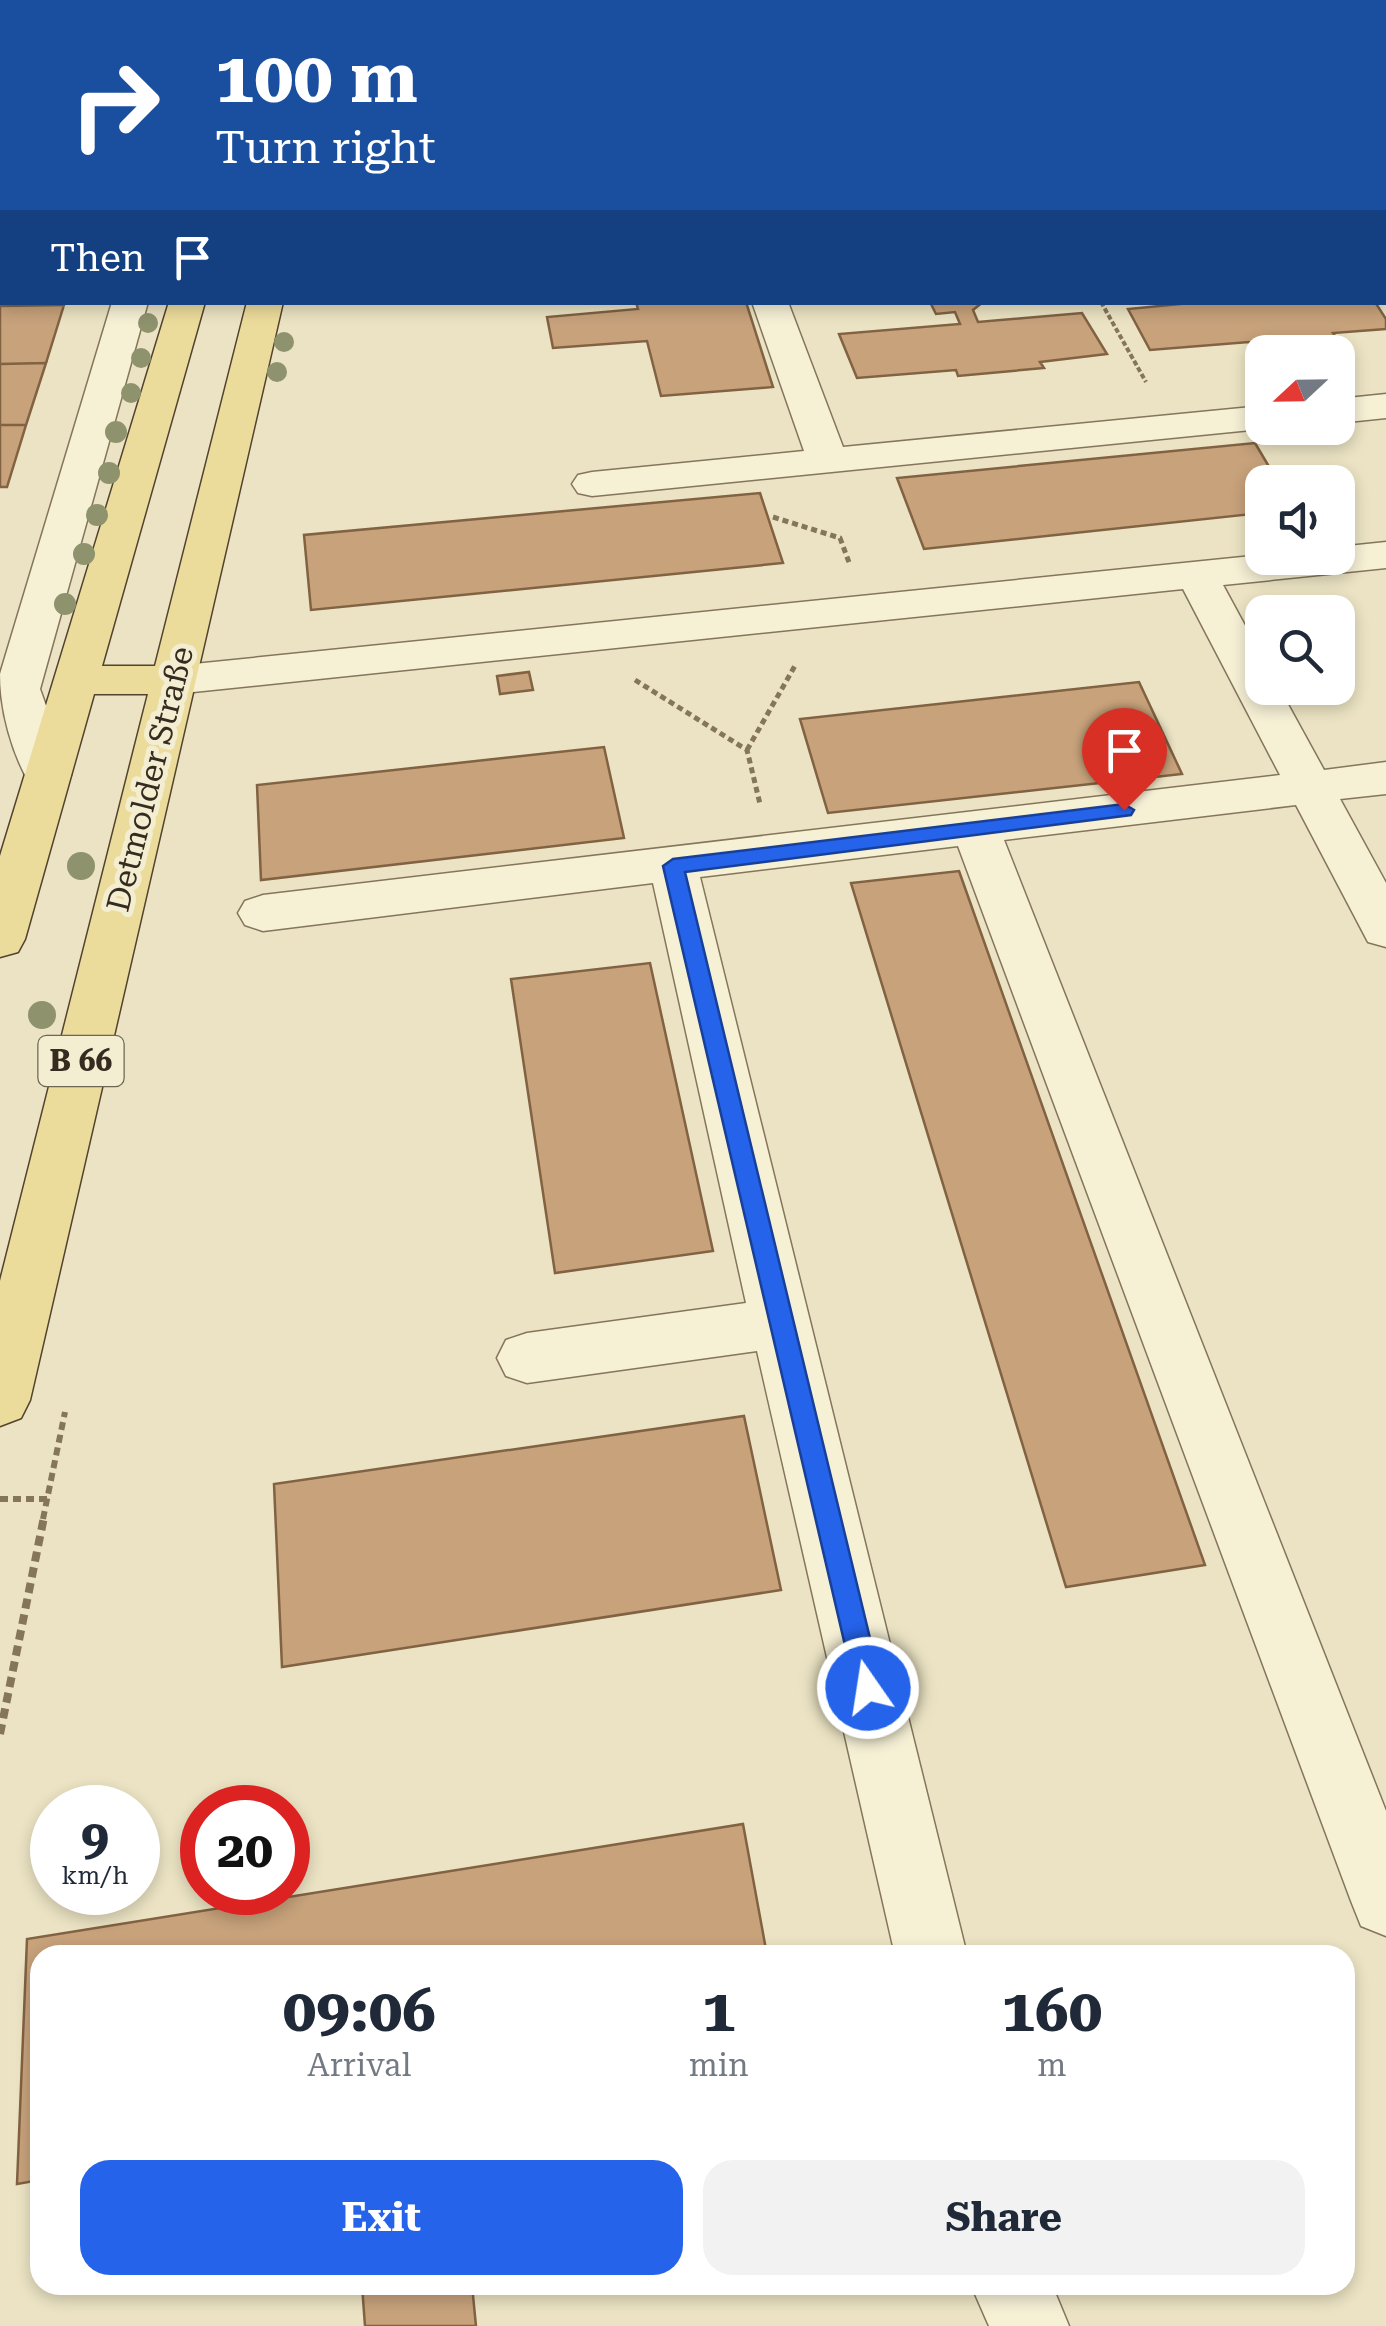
<!DOCTYPE html>
<meta charset="utf-8">
<style>
body{margin:0;font-family:"Roboto Serif",serif;background:#f2f2f3;color:#1f2937;height:100vh;display:flex;flex-direction:column;font-size:38px;white-space:nowrap}
*{box-sizing:border-box;margin:0}
p{font-size:32px;color:#747a83}
.icon{flex:none;width:55px;height:55px;fill:none;stroke:currentColor;stroke-width:2;stroke-linecap:round;stroke-linejoin:round}
.map{position:relative;flex:1;overflow:hidden}
.details{position:absolute;left:30px;top:1945px;width:1325px;height:350px;display:flex;flex-direction:column;background:#fff;border-radius:30px;box-shadow:0 5px 15px #0003}
.details>*{flex:none}
.banner{position:absolute;left:0px;top:0px;width:1388px;height:305px;box-shadow:0 5px 15px #0003;background:#1a4fa0;color:#fff;overflow:hidden}
.needle{width:65px;rotate:248deg}
.tools{position:absolute;left:1245px;top:335px;display:grid;gap:20px}
.tools a{display:grid;place-items:center;width:110px;height:110px;border-radius:20px;background:#fff;box-shadow:0 5px 15px #0003;font-size:50px}
.speed{position:absolute;left:30px;top:1785px;display:flex;gap:20px;font-size:50px;font-weight:700;text-align:center}
.speed>*{display:grid;place-content:center;width:130px;height:130px;border-radius:50%;background:#fff;box-shadow:0 5px 15px #0003;line-height:1}
.speed small{font-size:25px;font-weight:400}
.speed .limit{border:15px solid #d22;background:#fff;color:#111}
.pin{position:absolute;display:grid;place-items:center;width:85px;height:85px;color:#fff;margin:-102px -42px;border-radius:50% 50% 50% 0;rotate:-45deg;box-shadow:0 0 10px #0007}
.pin .icon{rotate:45deg}
.me{position:absolute;width:110px;margin:-55px;rotate:347deg;stroke-linejoin:round;filter:drop-shadow(0 0 8px #0008)}
.turn{display:flex;align-items:center;gap:35px;height:210px;padding:0 50px;font-size:45px}
.turn .icon{width:130px;height:130px;stroke-width:2.5}
.turn b{display:block;font-size:70px;line-height:85px}
.then{display:flex;align-items:center;height:95px;padding:0 50px;background:#0003;gap:20px;font-size:38px}
.eta{display:flex;justify-content:space-evenly;align-items:center;height:170px;text-align:center}
.eta b{font-size:60px;font-weight:700;line-height:70px}
.action{display:flex;gap:20px;margin-top:auto;padding:20px 50px}
.action a{flex:1;height:115px;border-radius:30px;background:#2563eb;color:#fff;font-size:40px;font-weight:700;line-height:115px;text-align:center}
.action a+a{background:#f2f2f3;color:#1f2937}
.map>svg:first-child{display:block}
.building{fill:#c7a27b;stroke:#816242;stroke-width:2.5}
.lines{fill:none;stroke-linecap:round;stroke-linejoin:round}
.minor-casing{stroke:#84755b;stroke-width:3}
.major-casing{stroke:#52432f;stroke-width:3}
.path-far3{stroke:#84755b;stroke-width:4;stroke-dasharray:5 2.5;stroke-linecap:butt}
.path-far2{stroke:#84755b;stroke-width:5;stroke-dasharray:6 4;stroke-linecap:butt}
.path-far1{stroke:#84755b;stroke-width:6;stroke-dasharray:8 5;stroke-linecap:butt}
.path{stroke:#84755b;stroke-width:8;stroke-dasharray:10 6;stroke-linecap:butt}
.minor{fill:#f6f0d5;fill-rule:evenodd}
.major{fill:#ecdc9c;fill-rule:evenodd}
.tree{fill:#8e926d}
.route{fill:#2563eb;stroke:#184099;stroke-width:2.5}
.labels{text-anchor:middle;stroke-width:10;stroke-linejoin:round;paint-order:stroke}
.shield{fill:#f3edd2;stroke:#6e6554;stroke-width:2.5}
.shield-label{font-size:30px;font-weight:bold;fill:#352b1e}
.street-label{font-size:32px;fill:#352b1e;stroke:#f3edd2}
</style>
<div class="map">
<svg width="1386" height="2326" viewBox="0 0 1386 2326">
<rect width="100%" height="100%" fill="#ebe3c3"/>
<path class="building" d="M546 0H639V2H547Z
M2 259V302H65L64 305 0 306Z
M636 302H746L773 387 661 396 647 341 553 348 547 317 638 309Z
M930 302H983L973 310 978 322 1082 313 1107 354 1040 362 1044 368 958 376 956 370 857 378 839 334 960 324 955 312 936 314Z
M1201 302H1375L1386 319V329L1333 333 1337 339 1255 348 1249 342 1150 350 1128 309Z
M64 305 46 363 0 364V306Z
M46 363 26 425H0V364Z
M0 425H26L7 487H0Z
M1255 443 1278 482H1262V513L924 549 897 478Z
M760 493 783 563 311 610 304 535Z
M529 672 533 690 500 694 497 676Z
M1139 682 1182 774 828 813 800 719Z
M604 747 624 838 261 880 257 785Z
M959 871 1205 1565 1066 1587 851 883Z
M650 963 713 1251 555 1273 511 979Z
M744 1416 781 1590 282 1667 274 1484Z
M743 1824 767 1955H40V2180L17 2184 27 1939Z
M362 2285H472L476 2326H365Z"/>
<g class="lines">
<defs>
<path id="minor" d="M643 0H673L674 2H644Z
M1186 0H1217L1218 2H1188Z
M1385 5H1386V23H1385Z
M1385 226 1386 227V249L1385 248Z
M112 302H148L40 689 71 775 65 786 48 791 31 786C12 754 0 711 0 674Z
M752 302H788L843 447 1262 406V428H1271L592 496 578 493 572 484 578 475 592 472 804 451Z
M1386 394V418L1338 423V399Z
M1386 542V568L1223 585 1262 657V688H1279L1324 770 1386 762V794L1340 799 1386 883V947L1368 942 1296 805 1004 840 1386 1811V1936L1361 1926 1351 1901 958 846 700 877 967 1955H895L757 1351 527 1383 506 1376 497 1358 506 1340 527 1333 746 1303 653 883 263 931 245 925 238 913 245 901 263 895 1280 775 1183 589 174 694 158 690 152 680 158 670 174 666 1262 555 1338 558V547Z
M971 2285H1052L1069 2326H989Z"/>
<path id="major" d="M169 302H205L102 666H155L247 302H283L30 1400 21 1418 0 1426V1281L148 694H94L25 939 18 952 0 957V856Z"/>
</defs>
<use href="#minor" class="minor-casing"/>
<use href="#major" class="major-casing"/>
<path class="path-far3" d="M1101 302 1146 382"/>
<path class="path-far2" d="M773 517 840 538 850 565
M635 680 747 750 760 804
M747 750 796 664"/>
<path class="path-far1" d="M0 1499H47
M43 1519 65 1412"/>
<path class="path" d="M0 1734 44 1517"/>
<use href="#minor" class="minor"/>
<use href="#major" class="major"/>
</g>
<g class="tree">
<circle cx="148" cy="323" r="10"/>
<circle cx="284" cy="342" r="10"/>
<circle cx="141" cy="358" r="10"/>
<circle cx="277" cy="372" r="10"/>
<circle cx="131" cy="393" r="10"/>
<circle cx="116" cy="432" r="11"/>
<circle cx="109" cy="473" r="11"/>
<circle cx="97" cy="515" r="11"/>
<circle cx="84" cy="554" r="11"/>
<circle cx="65" cy="604" r="11"/>
<circle cx="81" cy="866" r="14"/>
<circle cx="42" cy="1015" r="14"/>
</g>
<path class="route" d="M1124 804 1134 810 1131 815 685 872 882 1688 878 1697 868 1701 859 1697 855 1688 663 866 673 859Z"/>
<g class="labels">
<rect class="shield" x="38.5" y="1036" width="85" height="50" rx="8"/>
<g class="shield-label">
<text x="81" y="1071">B 66</text>
</g>
<g class="street-label">
<text transform="translate(150 779) rotate(-76)" y="11">Detmolder Straße</text>
</g>
</g>
</svg>
<div class="tools">
<a><svg class="needle" viewBox="-14 -14 28 28"><path d="M0-13l5 13h-10z" fill="#e53935"/><path d="M0 13l5-13h-10z" fill="#747a83"/></svg></a>
<a><svg class="icon" aria-label="sound" viewBox="0 0 24 24"><path d="M4 9h4l5-4v14l-5-4H4zM17 9q2 3 0 6"/></svg></a>
<a><svg class="icon" aria-label="search" viewBox="0 0 24 24"><circle cx="10" cy="10" r="6"/><path d="M15 15l6 6"/></svg></a>
</div>
<div class="speed"><div>9<small>km/h</small></div><div class="limit">20</div></div>
<div class="pin" style="left:1124px;top:810px;background:#d93025"><svg class="icon" aria-label="arrive" viewBox="0 0 24 24"><path d="M6 21V4h12l-3 4 3 4H6"/></svg></div>
<svg class="me" style="left:868px;top:1688px" viewBox="-20 -20 40 40"><circle r="17" fill="#2563eb" stroke="#fff" stroke-width="3"/><path d="M0-11L8 9 0 5-8 9z" fill="#fff"/></svg>
<div class="banner">
<div class="turn"><svg class="icon" aria-label="right" viewBox="0 0 24 24"><path d="M7 20v-9h11M14 6l5 5-5 5"/></svg><div><b>100 m</b>Turn right</div></div>
<div class="then">Then<svg class="icon" aria-label="arrive" viewBox="0 0 24 24"><path d="M6 21V4h12l-3 4 3 4H6"/></svg></div>
</div>
<section class="details">
<div class="eta">
<div><b>09:06</b><p>Arrival</p></div>
<div><b>1</b><p>min</p></div>
<div><b>160</b><p>m</p></div>
</div>
<div class="action"><a>Exit</a><a>Share</a></div>
</section>
</div>
